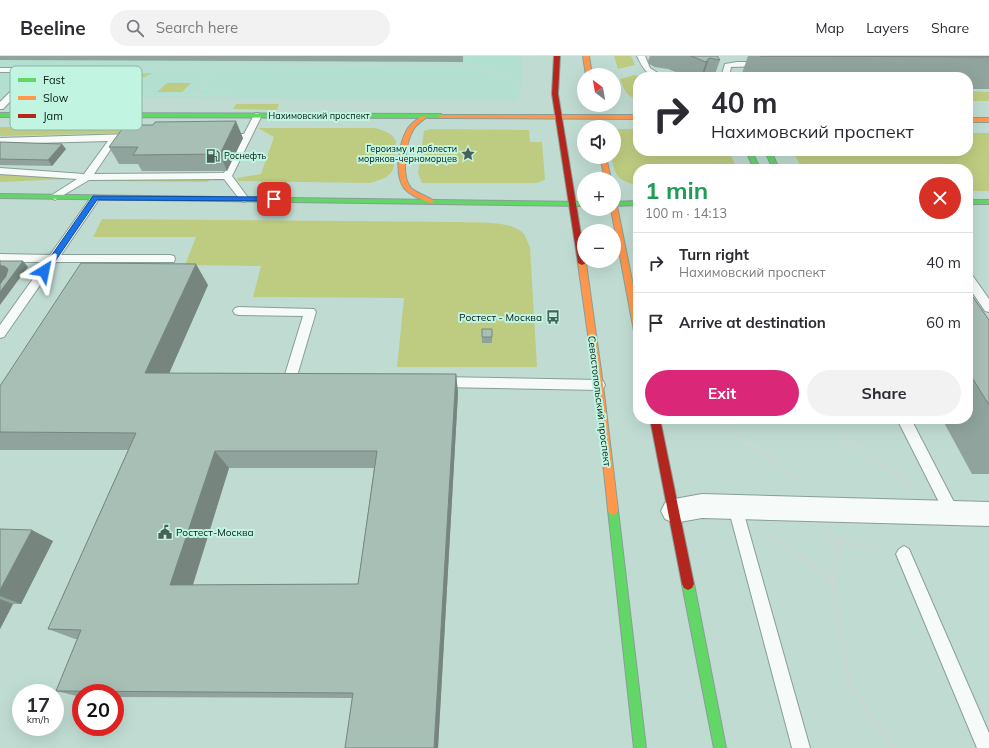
<!DOCTYPE html>
<meta charset="utf-8">
<style>
body{margin:0;font-family:Mulish,sans-serif;background:#f2f2f3;color:#2b2b33;height:100vh;display:flex;flex-direction:column;font-size:15px;white-space:nowrap}
*{box-sizing:border-box;margin:0}
p{font-size:13px;color:#7c7c81}
.icon{flex:none;width:22px;height:22px;fill:none;stroke:currentColor;stroke-width:2;stroke-linecap:round;stroke-linejoin:round}
.map{position:relative;flex:1;overflow:hidden}
.side{position:absolute;left:633px;top:108px;width:340px;height:260px;display:flex;flex-direction:column;background:#fff;border-radius:16px;box-shadow:0 4px 16px #0002}
.side>*{flex:none}
.hud{position:absolute;left:633px;top:16px;width:340px;height:84px;border-radius:16px;box-shadow:0 4px 16px #0002;background:#fff;color:#2b2b33;overflow:hidden}
.needle{width:26px;rotate:329deg}
.tools{position:absolute;left:577px;top:12px;display:grid;gap:8px}
.tools a{display:grid;place-items:center;width:44px;height:44px;border-radius:50%;background:#fff;box-shadow:0 4px 16px #0002;font-size:20px}
.speed{position:absolute;left:12px;top:628px;display:flex;gap:8px;font-size:20px;font-weight:700;text-align:center}
.speed>*{display:grid;place-content:center;width:52px;height:52px;border-radius:50%;background:#fff;box-shadow:0 4px 16px #0002;line-height:1}
.speed small{font-size:10px;font-weight:400}
.speed .limit{border:6px solid #d22;background:#fff;color:#111}
.pin{position:absolute;display:grid;place-items:center;width:34px;height:34px;color:#fff;margin:-17px;border-radius:8px;box-shadow:0 2px 6px #0006}
.me{position:absolute;width:44px;margin:-22px;rotate:35deg;stroke-linejoin:round;filter:drop-shadow(0 0 3px #0008)}
.turn{display:flex;align-items:center;gap:14px;height:84px;padding:0 12px;font-size:18px}
.turn .icon{width:52px;height:52px;stroke-width:2.5}
.turn b{display:block;font-size:28px;line-height:34px}
.round{display:grid;place-items:center;flex:none;width:42px;height:42px;border-radius:21px;background:#f2f2f3}
.overview{display:flex;align-items:center;justify-content:space-between;height:68px;padding:0 12px}
h1{font-size:24px;font-weight:700;line-height:30px;color:#1e9e55}
.cta{display:flex;gap:8px;margin-top:auto;padding:8px 12px}
.cta a{flex:1;height:46px;border-radius:24px;background:#db2777;color:#fff;font-size:16px;font-weight:700;line-height:46px;text-align:center}
.cta a+a{background:#f2f2f3;color:#2b2b33}
ul{padding:0;list-style:none}
li{display:flex;align-items:center;gap:12px;height:60px;padding:0 12px;border-top:1px solid #e1e1e2}
li div{flex:1}
li b{display:block;font-size:15px}
li em{font-style:normal}
header{display:flex;align-items:center;gap:24px;box-sizing:border-box;height:56px;padding:0 20px;background:#fff;border-bottom:1px solid #e1e1e2}
header strong{font-size:19px}
nav{display:flex;gap:22px;margin-inline-start:auto;font-size:14px}
.search{width:280px;height:36px;background:#f2f2f3;display:flex;align-items:center;gap:10px;box-sizing:border-box;padding:0 14px;border-radius:22px;color:#7c7c81;font-size:15px}
.map>svg:first-child{display:block}
.built{fill:#b2dfcf}
.green{fill:#becc81}
.lines{fill:none;stroke-linecap:round;stroke-linejoin:round}
.lane-casing{stroke:#899e97;stroke-width:2}
.street-casing{stroke:#899e97;stroke-width:2}
.fast-casing{stroke:#899e97;stroke-width:2}
.slow-casing{stroke:#899e97;stroke-width:2}
.jam-casing{stroke:#899e97;stroke-width:2}
.path-far2{stroke:#cdd6d3;stroke-width:1.5;stroke-dasharray:2.5 1.5;stroke-linecap:butt}
.path-far1{stroke:#cdd6d3;stroke-width:2.5;stroke-dasharray:4 2;stroke-linecap:butt}
.path{stroke:#cdd6d3;stroke-width:3;stroke-dasharray:5 2.5;stroke-linecap:butt}
.lane{fill:#f6faf8;fill-rule:evenodd}
.street{fill:#f6faf8;fill-rule:evenodd}
.fast{fill:#63d668;fill-rule:evenodd}
.slow{fill:#ff974d;fill-rule:evenodd}
.jam{fill:#b3261e;fill-rule:evenodd}
.wall{fill:#90a49d;fill-rule:evenodd}
.shaded-wall{fill:#76867f}
.building{fill:#a8bfb6;stroke:#76867f;fill-rule:evenodd}
.route{fill:#1a73e8;stroke:#114b97}
.labels{text-anchor:middle;stroke-width:4;stroke-linejoin:round;paint-order:stroke}
.far-street-label{font-size:9px;fill:#091d16;stroke:#c1f5e2}
.far-poi-label{font-size:9px;fill:#091d16;stroke:#c1f5e2;text-anchor:end}
.poi-label{font-size:10px;fill:#091d16;stroke:#c1f5e2;text-anchor:end}
.street-label{font-size:10px;fill:#091d16;stroke:#c1f5e2}
.key{fill:#c1f5e2;stroke:#8ab4a5;stroke-width:1}
.key-label{font-size:11px;fill:#091d16}
</style>
<header>
<strong>Beeline</strong>
<div class="search"><svg class="icon" aria-label="search" viewBox="0 0 24 24"><circle cx="10" cy="10" r="6"/><path d="M15 15l6 6"/></svg>Search here</div>
<nav><a>Map</a><a>Layers</a><a>Share</a></nav>
</header>
<div class="map">
<svg width="989" height="692" viewBox="0 0 989 692">
<rect width="100%" height="100%" fill="#c0dcd2"/>
<path class="built" d="M0 0H522V27L517 44 0 41Z"/>
<path class="green" d="M614 0H631L635 9 618 13Z
M153 17 117 33 87 32 118 19Z
M634 19 642 21H638V43C626 41 624 33 620 23Z
M167 27H191L182 36H157Z
M968 35 989 36V45H968Z
M236 48H279L277 54 233 53Z
M0 71H124L120 77 0 80Z
M258 72H375C384 75 391 76 396 85 393 113 399 120 369 127L238 125 237 122 261 118 274 81Z
M431 73 529 74 530 86H542L545 124 536 127H422L418 117 424 75Z
M614 73H638V95H729L737 113H638V130C617 123 616 122 611 101H614Z
M968 77H989V135H968V113H802L793 95H968Z
M0 118 71 120 68 123 0 126Z
M100 122 210 123 208 126 97 125Z
M102 163 459 166C476 167 510 164 523 177 526 180 528 187 530 191L537 311H397L404 242 253 241 261 210 185 209 196 181H93Z"/>
<g class="lines">
<defs>
<path id="lane" d="M637 0H645L650 12 664 21C647 21 644 14 637 0Z
M737 6H763L767 8 763 10 731 11 729 21H721L725 8Z
M0 12H36L40 14 3 53H0V46L30 16H0Z
M255 57H258L262 59 232 120 249 143 244 146 241 145 224 123 89 124 55 144 50 141 52 139 77 123 0 118V112L84 118 108 85 0 88V82L132 78H244ZM117 84H241L224 117 94 118Z
M95 139 100 142 61 199H170L174 200 175 203 174 206H56L4 281 0 282V269L45 206H0V198L50 199 92 140Z
M968 218 972 219 989 243V256L985 255 968 230Z
M239 251 314 253 316 256 297 320 303 321 305 325 303 329 299 330 285 329 283 325 303 260 239 259 235 258 233 255 235 252Z
M439 321 599 324 603 325 605 329 603 333 599 334 439 331 435 330 433 326 435 322Z
M897 363H911L957 452 959 457 957 462 952 464 947 462Z
M735 444 740 446 742 451 810 692H792L728 451 730 446Z
M904 490 909 493 989 677V692H977L896 498 899 493Z"/>
<path id="street" d="M702 438 989 446V470L702 462 674 467 665 463 661 455 665 447 674 443Z"/>
<path id="fast" d="M0 57 441 58 444 60 441 62 0 61Z
M746 95H752L760 113H754Z
M765 95H771L779 113H773Z
M0 138 584 146V150L0 142Z
M968 144H989V148H968Z
M638 145V149L614 150V146Z
M613 449 617 451 618 454 646 692H634L608 454 609 451Z
M688 522 692 524 694 528 726 692H714L682 528 684 524Z"/>
<path id="slow" d="M583 0H589L592 19H586Z
M439 59H638V63L441 62 438 60Z
M422 60 427 61C422 65 416 68 413 74 406 86 400 120 411 132 417 137 426 140 433 144V146L431 147C422 144 410 139 404 132 394 117 399 87 408 72 412 67 417 63 422 60Z
M968 62H989V66H968Z
M600 101H606L611 123H605Z
M614 148 617 150 638 254V278L634 275 611 153H614Z
M579 205H585L586 207 603 329 618 454 617 457 613 459 609 457 608 454 595 329 578 207Z"/>
<path id="jam" d="M554 0H560L558 38 584 197V205L586 207 582 209 578 207 552 38Z
M650 363H660L694 528 692 532 688 534 684 532 682 528Z"/>
</defs>
<use href="#lane" class="lane-casing"/>
<use href="#street" class="street-casing"/>
<use href="#fast" class="fast-casing"/>
<use href="#slow" class="slow-casing"/>
<use href="#jam" class="jam-casing"/>
<path class="path-far2" d="M53 11 468 8 525 29
M615 20 630 15
M35 39 236 40
M196 40 215 10"/>
<path class="path-far1" d="M714 363 802 426
M731 363 741 382
M832 363 844 383 911 429"/>
<path class="path" d="M770 478 832 525 848 627 894 692
M825 481 884 494
M832 525 840 484"/>
<use href="#lane" class="lane"/>
<use href="#street" class="street"/>
<use href="#fast" class="fast"/>
<use href="#slow" class="slow"/>
<use href="#jam" class="jam"/>
</g>
<path class="wall" d="M0 0H463V6L0 4Z
M650 0H719L718 1 720 4 714 21H688L668 13 655 11 649 8 648 5Z
M748 0H989V33H968V21H742L741 20Z
M243 82 227 115H142L138 108H119L109 91Z
M0 86 66 93 52 110 0 109Z
M208 229 169 317 456 318 458 337 438 692H345L352 642 115 641V637H81V641L56 635 77 583H75L48 573 128 394H0V330ZM229 412H374L358 528 193 529Z
M968 234 989 264V418H972L942 363H968Z
M492 273V287H482V281Z
M0 473 53 485 21 548H13L0 573Z"/>
<path class="shaded-wall" d="M709 2 703 21H701L706 6Z
M236 65 243 82 227 115 220 98Z
M62 88 66 93 52 110 48 104Z
M0 204 12 217 23 205 28 211 0 249Z
M196 208 208 229 161 336 145 317Z
M456 318 458 337 438 692H434Z
M215 395 229 412 189 541 170 529Z
M32 474 53 485 21 548 0 540V534Z
M0 543 13 548 0 573Z"/>
<path class="building" d="M691 0H717L720 4 709 2 706 6Z
M760 0H989V1Z
M236 65 220 98 133 99 138 91H109L125 69H153L155 66Z
M0 86 62 88 48 104 0 103Z
M0 205H23L0 236V228L6 220 8 213 4 210H1L0 208Z
M81 207 196 208 145 317 456 318 434 692H345L353 637 56 635 81 574 48 573 136 377 0 376V330ZM215 395H377L358 528 170 529Z
M968 234 989 264V349L968 315Z
M482 273H492V281H482Z
M0 473 32 474 0 534Z"/>
<path class="route" d="M93 140 274 141 277 143 274 145 97 144 47 217H42V213Z"/>
<defs>
<symbol id="sight-bare" viewBox="-9 -9 18 18"><path d="M0-6L1.8-2.2L6-1.7L2.9 1.2L3.7 5.4L0 3.3L-3.7 5.4L-2.9 1.2L-6-1.7L-1.8-2.2Z" fill="#496058" stroke="#c1f5e2" stroke-width="2.5" paint-order="stroke"/></symbol>
<symbol id="fuel-bare" viewBox="-9 -9 18 18"><path d="M-5.5-6h7V0h2V4h1.3V-2.5L3-4.5l.8-.8L6-3V5H2.5V1h-1V6h-7ZM-4.2-4.7v3.2H.2V-4.7Z" fill="#496058" stroke="#c1f5e2" stroke-width="2.5" paint-order="stroke"/></symbol>
<symbol id="bus-bare" viewBox="-9 -9 18 18"><path d="M-5-6H5V4H4V6H2V4H-2V6H-4V4H-5ZM-3.5-4V0h7V-4ZM-3.5 1.2v1.5H-2V1.2ZM2 1.2v1.5H3.5V1.2Z" fill="#496058" stroke="#c1f5e2" stroke-width="2.5" paint-order="stroke"/></symbol>
<symbol id="civic-bare" viewBox="-9 -9 18 18"><path d="M-.6-6.5H3V-4.5H.6V-3L4-1V1h2V6H-6V1h2V-1L-.6-3ZM-1.2 2.5V6h2.4V2.5Z" fill="#496058" stroke="#c1f5e2" stroke-width="2.5" paint-order="stroke"/></symbol>
</defs>
<g fill-rule="evenodd">
<use href="#sight-bare" x="458" y="88" width="20" height="20"/>
<use href="#fuel-bare" x="203" y="90" width="20" height="20"/>
<use href="#bus-bare" x="543" y="251" width="20" height="20"/>
<use href="#civic-bare" x="155" y="466" width="20" height="20"/>
</g>
<g class="labels">
<g class="far-street-label">
<text x="319" y="63">Нахимовский проспект</text>
</g>
<g class="far-poi-label">
<text x="457" y="96">Героизму и доблести<tspan x="457" dy="10">моряков-черноморцев</tspan></text>
<text x="224" y="103" text-anchor="start">Роснефть</text>
</g>
<g class="poi-label">
<text x="542" y="265">Ростест - Москва</text>
<text x="176" y="480" text-anchor="start">Ростест-Москва</text>
</g>
<g class="street-label">
<text transform="translate(600 345) rotate(83)" y="4">Севастопольский проспект</text>
</g>
</g>
<rect x="10" y="10" width="132" height="64" rx="6" class="key"/>
<rect x="18" y="22" width="18" height="4" fill="#63d668"/>
<rect x="18" y="40" width="18" height="4" fill="#ff974d"/>
<rect x="18" y="58" width="18" height="4" fill="#b3261e"/>
<g class="key-label">
<text x="43" y="28">Fast</text>
<text x="43" y="46">Slow</text>
<text x="43" y="64">Jam</text>
</g>
</svg>
<div class="tools">
<a><svg class="needle" viewBox="-14 -14 28 28"><path d="M0-13l5 13h-10z" fill="#e53935"/><path d="M0 13l5-13h-10z" fill="#7c7c81"/></svg></a>
<a><svg class="icon" aria-label="sound" viewBox="0 0 24 24"><path d="M4 9h4l5-4v14l-5-4H4zM17 9q2 3 0 6"/></svg></a>
<a>+</a>
<a>−</a>
</div>
<div class="speed"><div>17<small>km/h</small></div><div class="limit">20</div></div>
<div class="pin" style="left:274px;top:143px;background:#d93025"><svg class="icon" aria-label="arrive" viewBox="0 0 24 24"><path d="M6 21V4h12l-3 4 3 4H6"/></svg></div>
<svg class="me" style="left:44px;top:215px" viewBox="-20 -20 40 40"><path d="M0-17L14 15 0 8-14 15z" fill="#1a73e8" stroke="#fff" stroke-width="4"/></svg>
<div class="hud">
<div class="turn"><svg class="icon" aria-label="right" viewBox="0 0 24 24"><path d="M7 20v-9h11M14 6l5 5-5 5"/></svg><div><b>40 m</b>Нахимовский проспект</div></div>
</div>
<section class="side">
<div class="overview"><div><h1>1 min</h1><p>100 m · 14:13</p></div><a class="round" style="background:#d93025;color:#fff"><svg class="icon" aria-label="close" viewBox="0 0 24 24"><path d="M6 6l12 12M18 6L6 18"/></svg></a></div>
<ul>
<li><svg class="icon" aria-label="right" viewBox="0 0 24 24"><path d="M7 20v-9h11M14 6l5 5-5 5"/></svg><div><b>Turn right</b><p>Нахимовский проспект</p></div><em>40 m</em></li>
<li><svg class="icon" aria-label="arrive" viewBox="0 0 24 24"><path d="M6 21V4h12l-3 4 3 4H6"/></svg><div><b>Arrive at destination</b></div><em>60 m</em></li>
</ul>
<div class="cta"><a>Exit</a><a>Share</a></div>
</section>
</div>
